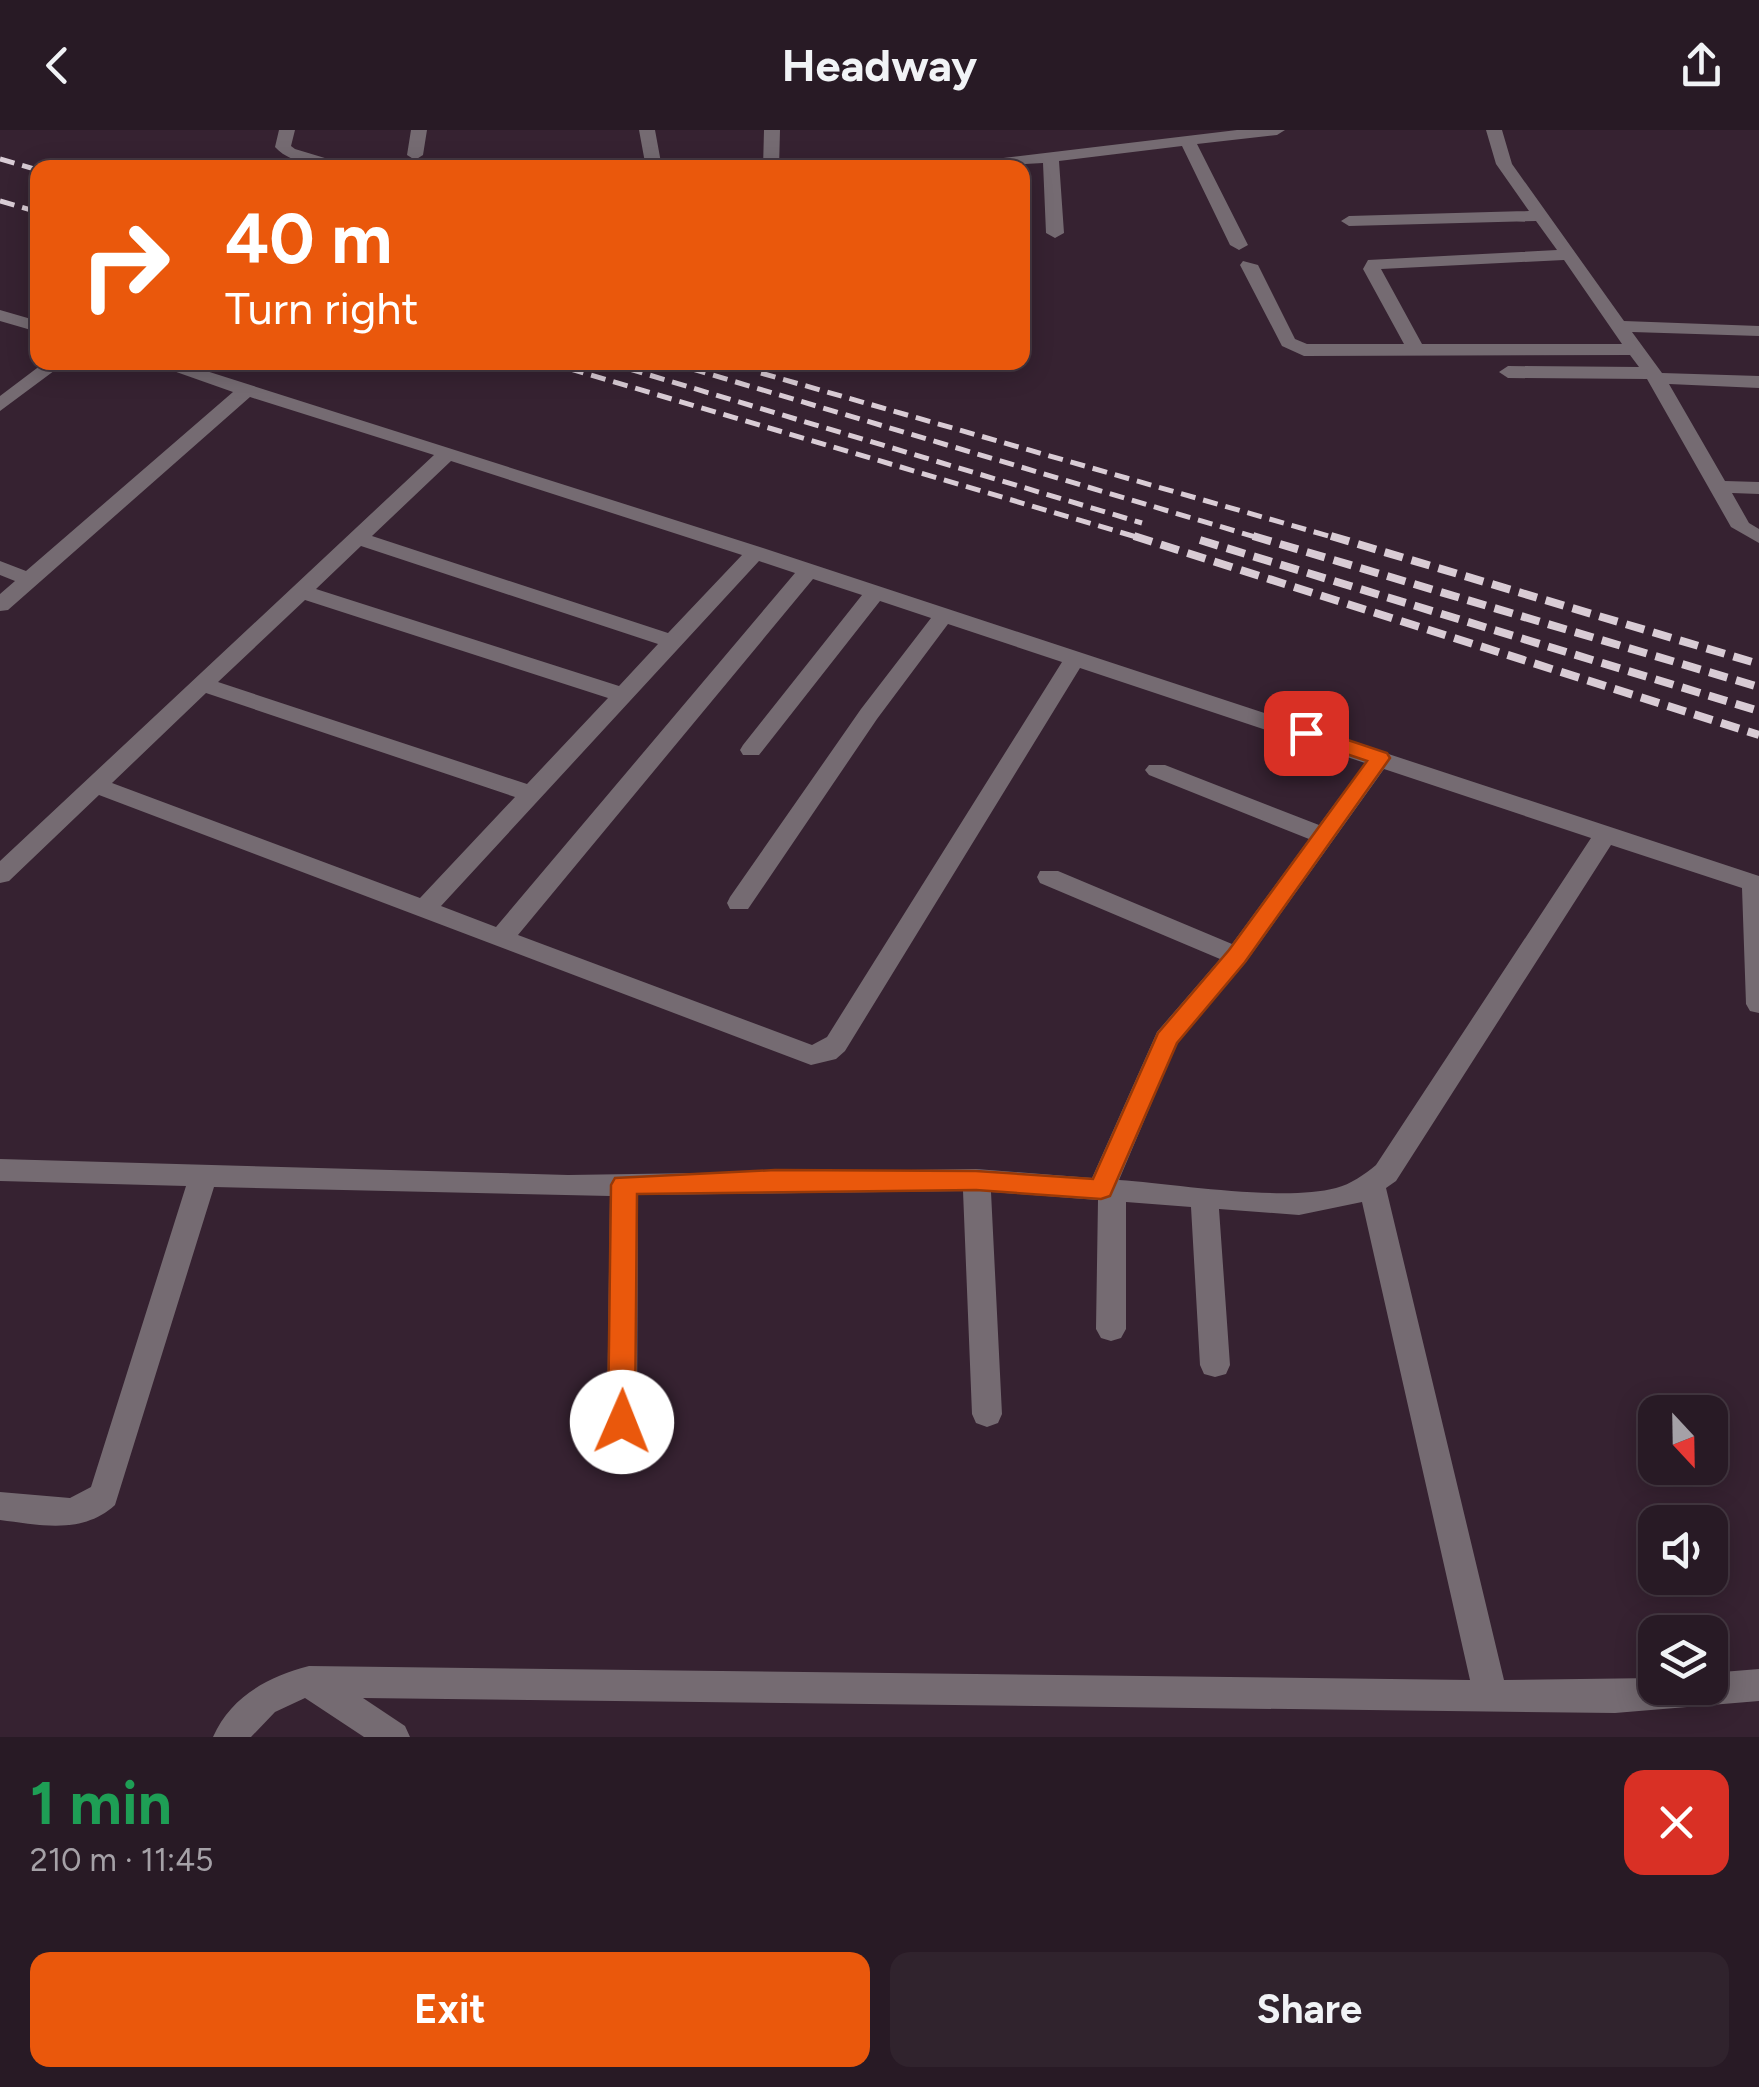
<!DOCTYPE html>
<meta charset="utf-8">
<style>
body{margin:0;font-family:Figtree,sans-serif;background:#30232d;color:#f1f3f6;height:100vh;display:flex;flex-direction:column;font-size:38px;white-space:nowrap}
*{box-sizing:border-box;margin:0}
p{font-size:32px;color:#a5a1a7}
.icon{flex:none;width:55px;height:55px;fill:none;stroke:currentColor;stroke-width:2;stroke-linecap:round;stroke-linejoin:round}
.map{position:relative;height:1607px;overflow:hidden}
.sheet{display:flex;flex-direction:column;background:#281a25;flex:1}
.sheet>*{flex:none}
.top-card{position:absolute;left:30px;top:30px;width:1000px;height:210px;border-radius:20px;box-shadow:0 5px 25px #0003,0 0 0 2px #443842;background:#ea580c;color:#fff;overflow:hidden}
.needle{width:65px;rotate:158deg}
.fabs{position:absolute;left:1638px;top:1265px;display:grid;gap:20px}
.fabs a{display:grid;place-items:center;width:90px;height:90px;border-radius:20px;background:#281a25;box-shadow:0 5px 25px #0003,0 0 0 2px #443842;font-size:50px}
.pin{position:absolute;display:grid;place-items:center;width:85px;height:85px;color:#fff;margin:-42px;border-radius:20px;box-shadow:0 5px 15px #0006}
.me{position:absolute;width:110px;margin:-55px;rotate:1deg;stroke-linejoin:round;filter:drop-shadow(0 0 8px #0008)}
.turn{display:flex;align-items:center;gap:35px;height:210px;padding:0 30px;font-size:45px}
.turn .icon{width:130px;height:130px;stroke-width:2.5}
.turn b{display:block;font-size:70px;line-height:85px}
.round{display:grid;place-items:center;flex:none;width:105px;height:105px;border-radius:20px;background:#30232d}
.overview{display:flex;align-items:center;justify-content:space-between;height:170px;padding:0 30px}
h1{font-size:60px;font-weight:700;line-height:75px;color:#1e9e55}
.action{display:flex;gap:20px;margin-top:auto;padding:20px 30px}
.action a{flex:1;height:115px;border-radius:20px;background:#ea580c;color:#fff;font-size:40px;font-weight:700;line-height:115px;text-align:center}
.action a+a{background:#30232d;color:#f1f3f6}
header{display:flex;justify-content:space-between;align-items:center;height:130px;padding:0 30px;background:#281a25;font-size:45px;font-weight:700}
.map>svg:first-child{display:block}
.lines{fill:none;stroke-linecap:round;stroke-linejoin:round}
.minor{fill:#756b72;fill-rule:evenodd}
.rail-far1{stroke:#d9ccd5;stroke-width:5;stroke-dasharray:15 8;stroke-linecap:butt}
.rail{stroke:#d9ccd5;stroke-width:8;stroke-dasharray:19 9;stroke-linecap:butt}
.route{fill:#ea580c;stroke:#983908;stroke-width:2.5}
</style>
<header><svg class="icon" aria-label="back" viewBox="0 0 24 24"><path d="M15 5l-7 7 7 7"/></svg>Headway<svg class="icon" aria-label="share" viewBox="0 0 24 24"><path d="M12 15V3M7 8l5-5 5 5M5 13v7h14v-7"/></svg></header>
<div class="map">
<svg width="1759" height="1607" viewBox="0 0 1759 1607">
<rect width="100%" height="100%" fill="#362231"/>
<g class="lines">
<path class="minor" d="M279 0H295L291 16 295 19 358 38C332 38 293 37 275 17Z
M411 0H427L423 25 415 30 407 25Z
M639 0H655L662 38H646Z
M764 0H780L779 38H763Z
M1237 0H1285L1277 5 1197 14 1248 115 1239 120 1230 115 1182 16 1059 31 1064 103 1055 108 1046 103 1043 33 953 38 961 33Z
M1486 0H1502L1512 34 1624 191 1759 196V206L1632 202 1662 243 1759 246V258L1669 254 1725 351 1759 352V364L1732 363 1749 393 1759 399V413L1731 397 1647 249 1508 248 1499 242 1508 236 1639 237 1630 225 1304 226 1282 216 1240 135 1243 131 1258 135 1295 209 1307 214H1404L1363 139 1368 130 1557 120 1536 91 1349 96 1341 91 1349 86 1529 81 1496 34ZM1564 130 1622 214H1422L1381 139Z
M0 180 38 191V202L0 191Z
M45 232H66L0 281V266Z
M148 232H178L763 418 1759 746V883L1750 881 1746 874 1742 758 1611 715 1396 1051 1386 1058 1504 1550 1655 1548V1558H1710V1543L1759 1539V1571L1615 1583 363 1568 405 1596 410 1607H364L305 1568 275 1582 251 1607H213C231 1566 268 1547 309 1536L1470 1550 1362 1072 1299 1085 1219 1079 1230 1235 1226 1244 1215 1247 1204 1244 1200 1235 1191 1077 1126 1072V1199L1121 1208 1111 1211 1101 1208 1096 1199 1098 1070 991 1062 1002 1284 998 1293 987 1297 976 1293 972 1284 963 1061 638 1065 637 1291 633 1300 622 1304 611 1300 607 1291 610 1066 214 1057 115 1375C82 1405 40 1395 0 1390V1362L70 1368 91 1357 186 1056 0 1051V1029L568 1045 976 1039 1092 1048 1157 902 1220 829 1040 753 1037 747 1040 741H1058L1232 814 1309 709 1149 645 1145 640 1149 635H1165L1319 695 1365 633 1080 538 845 921 836 929 811 935 99 665 9 751 0 753V731L434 325 250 267 8 480 0 481V464L15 451 0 445V431L26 441 233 262ZM451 331 742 425 668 503 372 406ZM361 416 658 514 619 556 316 459ZM759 431 795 443 496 797 441 776ZM813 449 862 465 743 615 740 620 743 625H759L880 471 931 488 861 579 730 767 727 773 730 779H748L877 589 948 494 1062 532 827 907 812 915 518 805ZM305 470 608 568 527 654 218 552ZM206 563 515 667 420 768 112 653ZM1384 639 1591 708 1376 1035C1364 1045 1351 1054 1336 1058 1283 1072 1176 1054 1119 1050L1177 913 1246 832Z"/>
<path class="rail-far1" d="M0 29 38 40
M0 71 38 82
M547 232 1143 409
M606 232 1142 393
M669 232 1262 409
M761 243 1339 409"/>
<path class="rail" d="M1134 406 1759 605
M1253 406 1759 557
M1331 406 1759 534
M1200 410 1759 581"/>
</g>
<path class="route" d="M1306 596 1387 623 1390 628 1245 832 1177 913 1110 1066 1101 1069 976 1060 637 1064 635 1292 631 1300 622 1303 612 1300 608 1292 611 1055 615 1048 775 1040 976 1041 1093 1049 1158 903 1229 820 1367 631 1299 608 1296 603Z"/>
</svg>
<div class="fabs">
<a><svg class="needle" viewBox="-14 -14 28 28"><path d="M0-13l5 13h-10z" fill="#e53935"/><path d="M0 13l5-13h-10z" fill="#a5a1a7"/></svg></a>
<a><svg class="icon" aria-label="sound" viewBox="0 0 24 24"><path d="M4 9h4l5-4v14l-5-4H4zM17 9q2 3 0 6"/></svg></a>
<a><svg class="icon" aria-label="layers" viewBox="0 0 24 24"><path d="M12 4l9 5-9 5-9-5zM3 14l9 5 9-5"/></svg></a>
</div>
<div class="pin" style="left:1306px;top:603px;background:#d93025"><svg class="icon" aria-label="arrive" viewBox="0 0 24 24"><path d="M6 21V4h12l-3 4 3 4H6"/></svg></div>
<svg class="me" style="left:622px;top:1292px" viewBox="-20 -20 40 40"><circle r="19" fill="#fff"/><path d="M0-13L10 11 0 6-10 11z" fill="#ea580c"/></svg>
<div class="top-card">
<div class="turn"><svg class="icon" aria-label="right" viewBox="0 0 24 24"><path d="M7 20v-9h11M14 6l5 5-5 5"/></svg><div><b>40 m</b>Turn right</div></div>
</div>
</div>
<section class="sheet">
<div class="overview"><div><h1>1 min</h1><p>210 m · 11:45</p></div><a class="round" style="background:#d93025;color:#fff"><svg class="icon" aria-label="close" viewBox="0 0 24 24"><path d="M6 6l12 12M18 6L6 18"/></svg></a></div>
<div class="action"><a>Exit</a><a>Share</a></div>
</section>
